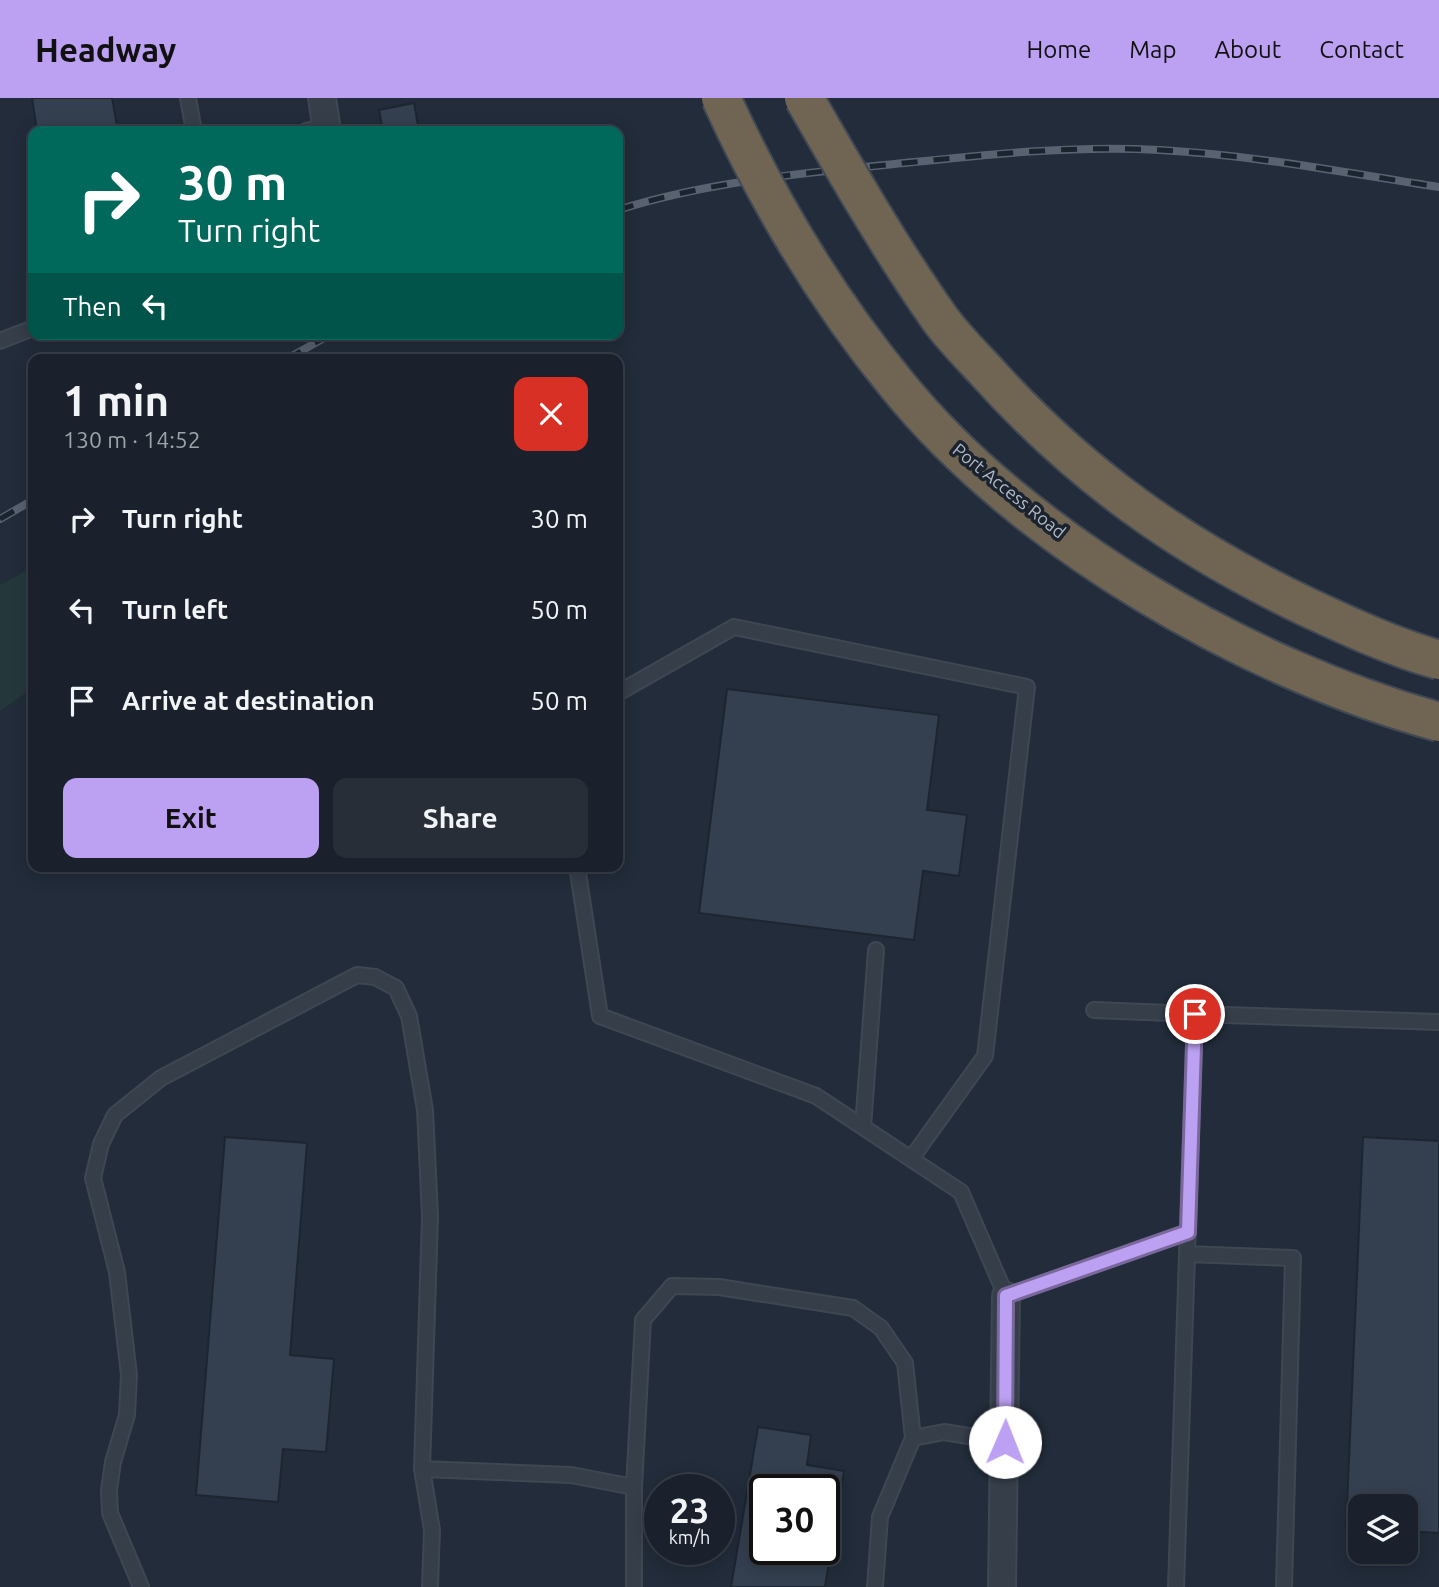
<!DOCTYPE html>
<meta charset="utf-8">
<style>
body{margin:0;font-family:Ubuntu,sans-serif;background:#272e38;color:#f1f3f6;height:100vh;display:flex;flex-direction:column;font-size:26px;white-space:nowrap}
*{box-sizing:border-box;margin:0}
p{font-size:23px;color:#9fa3a9}
.icon{flex:none;width:38px;height:38px;fill:none;stroke:currentColor;stroke-width:2;stroke-linecap:round;stroke-linejoin:round}
.map{position:relative;flex:1;overflow:hidden}
.sheet{position:absolute;left:28px;top:256px;width:595px;height:518px;display:flex;flex-direction:column;background:#1a212c;border-radius:14px;box-shadow:0 4px 18px #0003,0 0 0 2px #383e48}
.sheet>*{flex:none}
.banner{position:absolute;left:28px;top:28px;width:595px;height:214px;border-radius:14px;box-shadow:0 4px 18px #0003,0 0 0 2px #383e48;background:#00695c;color:#fff;overflow:hidden}
.fabs{position:absolute;left:1348px;top:1396px;display:grid;gap:14px}
.fabs a{display:grid;place-items:center;width:70px;height:70px;border-radius:14px;background:#1a212c;box-shadow:0 4px 18px #0003,0 0 0 2px #383e48;font-size:35px}
.speed{position:absolute;left:644px;top:1376px;display:flex;gap:14px;font-size:35px;font-weight:700;text-align:center}
.speed>*{display:grid;place-content:center;width:91px;height:91px;border-radius:50%;background:#1a212c;box-shadow:0 4px 18px #0003,0 0 0 2px #383e48;line-height:1}
.speed small{font-size:18px;font-weight:400}
.speed .limit{border:4px solid #111;border-radius:10px;background:#fff;color:#111}
.pin{position:absolute;display:grid;place-items:center;width:60px;height:60px;color:#fff;margin:-30px;border:4px solid #fff;border-radius:50%;box-shadow:0 2px 7px #0007}
.me{position:absolute;width:77px;margin:-38px;rotate:1deg;stroke-linejoin:round;filter:drop-shadow(0 0 5px #0008)}
.turn{display:flex;align-items:center;gap:24px;height:147px;padding:0 35px;font-size:32px}
.turn .icon{width:91px;height:91px;stroke-width:2.5}
.turn b{display:block;font-size:49px;line-height:60px}
.then{display:flex;align-items:center;height:66px;padding:0 35px;background:#0003;gap:14px;font-size:26px}
.round{display:grid;place-items:center;flex:none;width:74px;height:74px;border-radius:14px;background:#272e38}
.head{display:flex;align-items:center;justify-content:space-between;height:119px;padding:0 35px}
h1{font-size:42px;font-weight:700;line-height:52px}
.action{display:flex;gap:14px;margin-top:auto;padding:14px 35px}
.action a{flex:1;height:80px;border-radius:14px;background:#bca0f2;color:#111;font-size:28px;font-weight:700;line-height:80px;text-align:center}
.action a+a{background:#272e38;color:#f1f3f6}
ul{padding:0;list-style:none}
li{display:flex;align-items:center;gap:21px;height:91px;padding:0 35px}
li div{flex:1}
li b{display:block;font-size:26px}
li em{font-style:normal}
header{display:flex;align-items:center;gap:42px;box-sizing:border-box;height:98px;padding:0 35px;background:#bca0f2;color:#111}
header strong{font-size:33px}
nav{display:flex;gap:38px;margin-inline-start:auto;font-size:24px}
.map>svg:first-child{display:block}
.green{fill:#24383b}
.building{fill:#344050;stroke:#1d2531;stroke-width:2;fill-rule:evenodd}
.lines{fill:none;stroke-linecap:round;stroke-linejoin:round}
.lane-casing{stroke:#3f4753;stroke-width:18}
.street-casing{stroke:#3f4753;stroke-width:30}
.lane{stroke:#363e4a;stroke-width:14}
.street{stroke:#363e4a;stroke-width:26}
.rail-casing{stroke:#586271;stroke-width:8}
.rail{stroke:#1b232f;stroke-width:5;stroke-dasharray:16;stroke-linecap:butt}
.highway-bridge-casing{stroke:#414955;stroke-width:42;stroke-linecap:butt}
.highway-bridge{stroke:#706553;stroke-width:38}
.route-casing{stroke:#7a689d;stroke-width:18}
.route{stroke:#bca0f2;stroke-width:12}
.labels{text-anchor:middle;stroke-width:7;stroke-linejoin:round;paint-order:stroke}
.street-label{font-size:18px;fill:#b1b9c6;stroke:#1b232f}
</style>
<header>
<strong>Headway</strong>
<nav><a>Home</a><a>Map</a><a>About</a><a>Contact</a></nav>
</header>
<div class="map">
<svg width="1439" height="1489" viewBox="0 0 1439 1489">
<rect width="100%" height="100%" fill="#222c3a"/>
<path class="green" d="M33 469V590L0 613V487Z"/>
<path class="building" d="M32 0H112L118 33H37Z
M414 5 419 33H383L379 12Z
M727 591 939 617 927 712 967 717 959 778 923 773 914 842 699 815Z
M225 1039 307 1045 290 1257 334 1261 326 1354 283 1351 278 1404 196 1397Z
M1363 1039 1439 1043V1435L1405 1433V1409H1360V1431L1346 1430Z
M758 1329 811 1337 807 1367 844 1373 825 1489H731ZM765 1391H824V1451H765Z"/>
<g class="lines">
<defs>
<path id="lane" d="M188 0 194 33
M306 33 326 28
M0 243 33 230
M618 595 734 529 1027 589 985 958 911 1061
M577 768 600 918 816 998 961 1094 1006 1198 1188 1134
M1094 912 1195 916
M863 1029 876 852
M1187 1156 1293 1160 1284 1489
M422 1371 571 1377 634 1389V1489
M634 1389 643 1222 672 1188 719 1189 853 1210 881 1230 905 1265 913 1340
M141 1489 110 1415 109 1392 113 1364 127 1317 129 1277 117 1174 93 1080 101 1046 115 1017 161 980 357 877 375 879 396 890 409 918 425 1012 430 1118 422 1371 432 1432 430 1489
M875 1489 880 1419 913 1340 944 1334 1005 1344
M1176 1489 1195 916 1439 924"/>
<path id="street" d="M322 0 327 33
M1002 1489 1006 1198"/>
</defs>
<use href="#lane" class="lane-casing"/>
<use href="#street" class="street-casing"/>
<use href="#lane" class="lane"/>
<use href="#street" class="street"/>
<defs>
<path id="rail" d="M618 112C707 84 802 75 895 66 983 57 1071 47 1160 52 1253 57 1347 75 1439 89
M287 261 331 236
M0 421 33 402"/>
</defs>
<use href="#rail" class="rail-casing"/>
<use href="#rail" class="rail"/>
<defs>
<path id="highway-bridge" d="M721 0C767 101 827 202 898 288 1023 442 1249 572 1439 624
M804 0C847 75 890 150 940 221 953 239 970 256 985 272 1079 377 1181 449 1307 509 1350 529 1393 549 1439 562"/>
</defs>
<use href="#highway-bridge" class="highway-bridge-casing"/>
<use href="#highway-bridge" class="highway-bridge"/>
</g>
<g class="lines">
<defs>
<path id="route" d="M1005 1344 1006 1198 1188 1134 1195 916"/>
</defs>
<use href="#route" class="route-casing"/>
<use href="#route" class="route"/>
</g>
<g class="labels">
<g class="street-label">
<text transform="translate(1009 393) rotate(39)" y="6">Port Access Road</text>
</g>
</g>
</svg>
<div class="fabs">
<a><svg class="icon" aria-label="layers" viewBox="0 0 24 24"><path d="M12 4l9 5-9 5-9-5zM3 14l9 5 9-5"/></svg></a>
</div>
<div class="speed"><div>23<small>km/h</small></div><div class="limit">30</div></div>
<div class="pin" style="left:1195px;top:916px;background:#d93025"><svg class="icon" aria-label="arrive" viewBox="0 0 24 24"><path d="M6 21V4h12l-3 4 3 4H6"/></svg></div>
<svg class="me" style="left:1005px;top:1344px" viewBox="-20 -20 40 40"><circle r="19" fill="#fff"/><path d="M0-13L10 11 0 6-10 11z" fill="#bca0f2"/></svg>
<div class="banner">
<div class="turn"><svg class="icon" aria-label="right" viewBox="0 0 24 24"><path d="M7 20v-9h11M14 6l5 5-5 5"/></svg><div><b>30 m</b>Turn right</div></div>
<div class="then">Then<svg class="icon" aria-label="left" viewBox="0 0 24 24"><path d="M17 20v-9H6M10 6l-5 5 5 5"/></svg></div>
</div>
<section class="sheet">
<div class="head"><div><h1>1 min</h1><p>130 m · 14:52</p></div><a class="round" style="background:#d93025;color:#fff"><svg class="icon" aria-label="close" viewBox="0 0 24 24"><path d="M6 6l12 12M18 6L6 18"/></svg></a></div>
<ul>
<li><svg class="icon" aria-label="right" viewBox="0 0 24 24"><path d="M7 20v-9h11M14 6l5 5-5 5"/></svg><div><b>Turn right</b></div><em>30 m</em></li>
<li><svg class="icon" aria-label="left" viewBox="0 0 24 24"><path d="M17 20v-9H6M10 6l-5 5 5 5"/></svg><div><b>Turn left</b></div><em>50 m</em></li>
<li><svg class="icon" aria-label="arrive" viewBox="0 0 24 24"><path d="M6 21V4h12l-3 4 3 4H6"/></svg><div><b>Arrive at destination</b></div><em>50 m</em></li>
</ul>
<div class="action"><a>Exit</a><a>Share</a></div>
</section>
</div>
